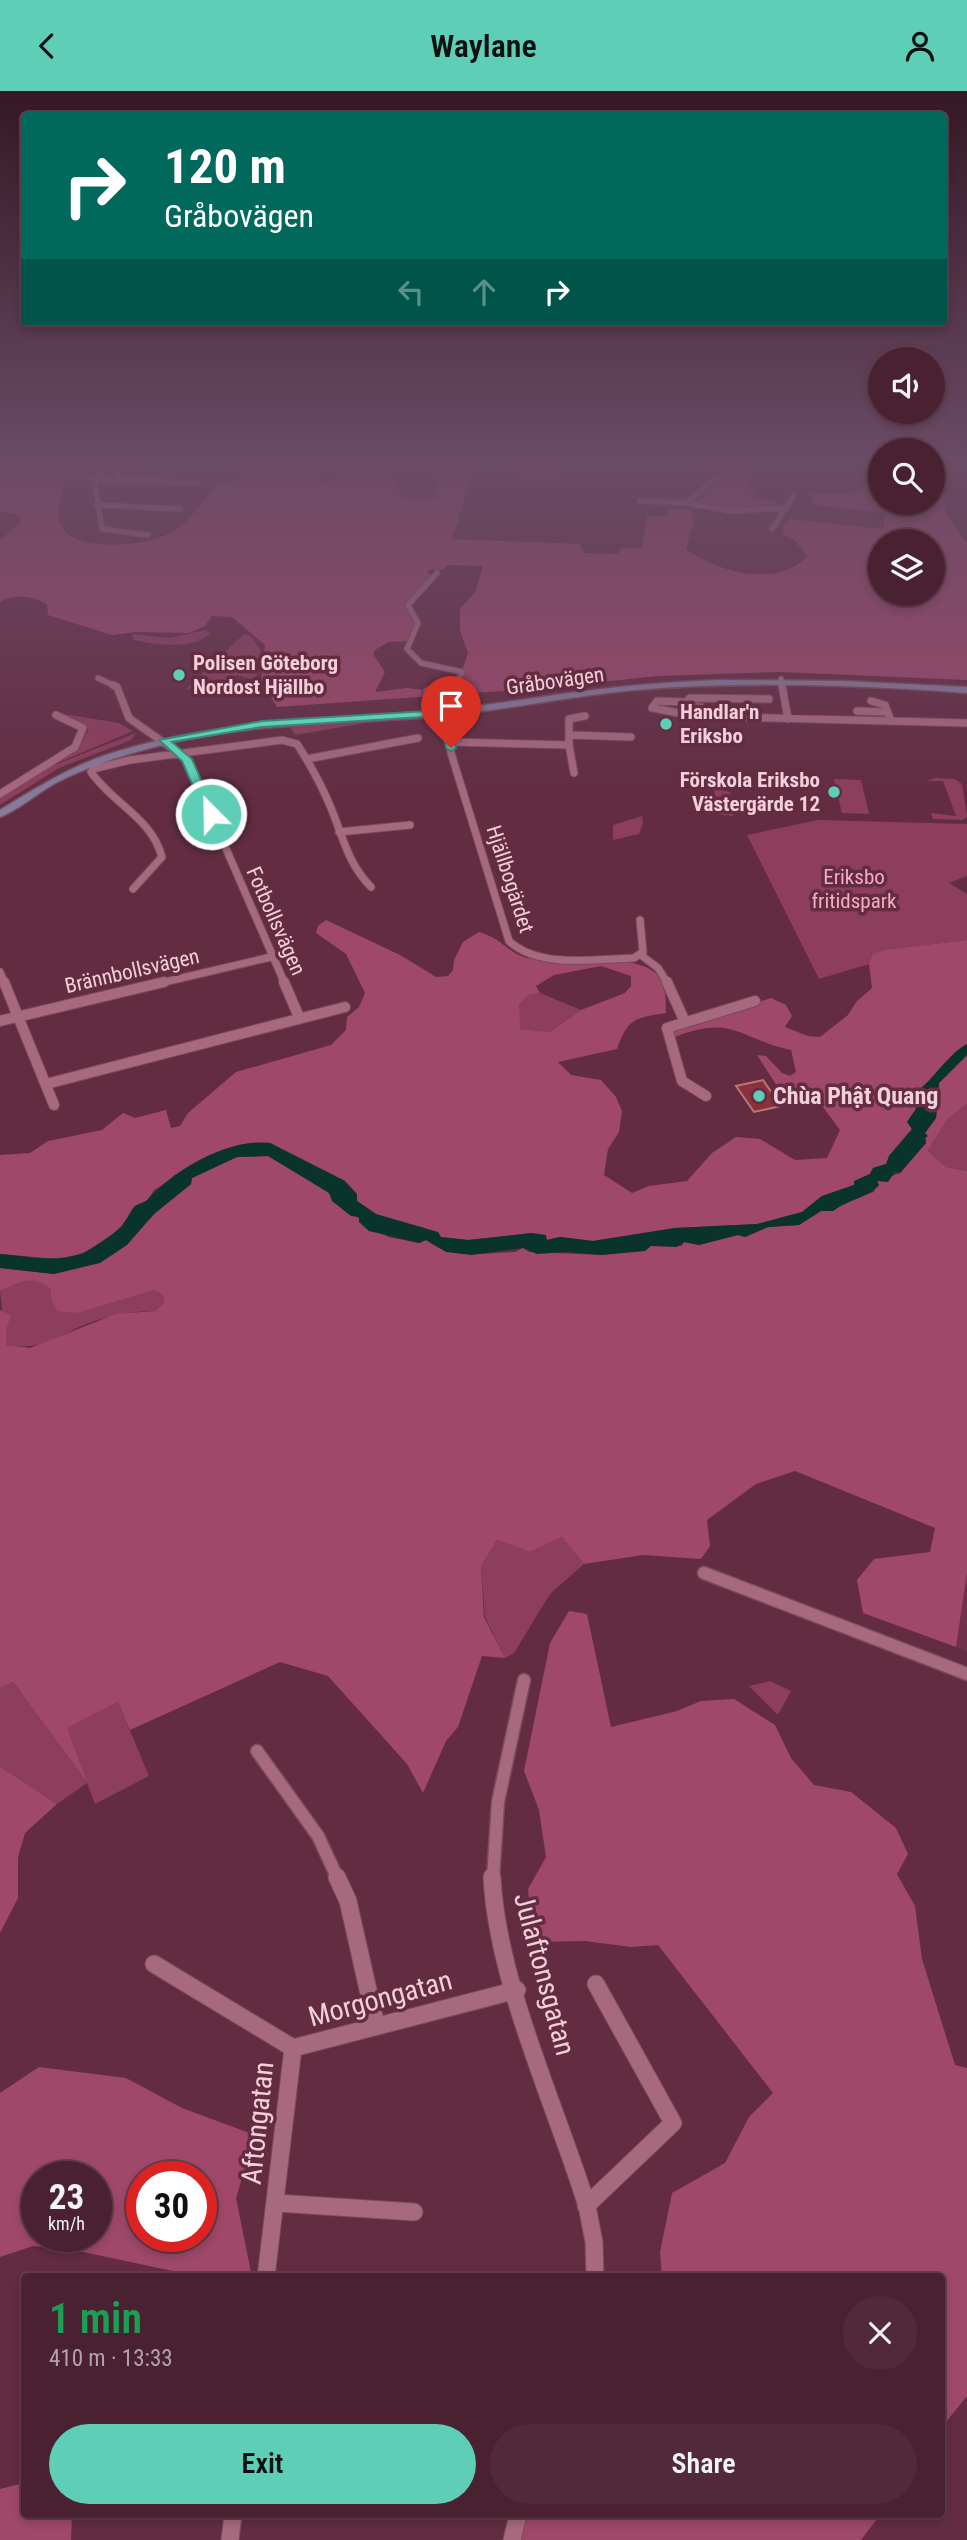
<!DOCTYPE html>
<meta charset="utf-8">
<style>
body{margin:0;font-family:"Roboto Condensed",sans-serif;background:#512939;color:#f1f3f6;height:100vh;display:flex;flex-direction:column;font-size:26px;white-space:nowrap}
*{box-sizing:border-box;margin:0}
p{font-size:23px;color:#b2a3ab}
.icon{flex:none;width:38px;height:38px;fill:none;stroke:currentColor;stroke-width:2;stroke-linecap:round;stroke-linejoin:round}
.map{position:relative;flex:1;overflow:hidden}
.panel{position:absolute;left:21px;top:2182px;width:924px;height:245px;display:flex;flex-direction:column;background:#4a2131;border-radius:7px;box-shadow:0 4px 10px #0003,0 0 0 2px #613e4d}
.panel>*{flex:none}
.hud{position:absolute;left:21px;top:21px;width:926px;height:214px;border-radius:7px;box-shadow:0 4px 10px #0003,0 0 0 2px #613e4d;background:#00695c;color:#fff;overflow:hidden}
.tools{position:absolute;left:868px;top:256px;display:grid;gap:14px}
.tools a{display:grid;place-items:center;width:77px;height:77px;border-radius:50%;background:#4a2131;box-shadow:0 4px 10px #0003,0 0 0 2px #613e4d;font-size:35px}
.speed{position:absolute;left:21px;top:2070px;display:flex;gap:14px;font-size:35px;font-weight:700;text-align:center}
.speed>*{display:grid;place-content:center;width:91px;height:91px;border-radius:50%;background:#4a2131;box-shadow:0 4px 10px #0003,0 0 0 2px #613e4d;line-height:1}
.speed small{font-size:18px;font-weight:400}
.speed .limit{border:10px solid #d22;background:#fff;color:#111}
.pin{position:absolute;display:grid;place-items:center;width:60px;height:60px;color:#fff;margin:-72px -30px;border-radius:50% 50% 50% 0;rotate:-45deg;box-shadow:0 0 7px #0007}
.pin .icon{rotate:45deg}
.me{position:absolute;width:77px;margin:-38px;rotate:337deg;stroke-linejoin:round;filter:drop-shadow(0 0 5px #0008)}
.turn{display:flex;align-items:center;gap:24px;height:147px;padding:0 28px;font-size:32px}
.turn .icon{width:91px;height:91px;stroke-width:2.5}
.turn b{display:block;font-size:49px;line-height:60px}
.lanes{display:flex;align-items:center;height:66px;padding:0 28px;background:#0003;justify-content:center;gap:35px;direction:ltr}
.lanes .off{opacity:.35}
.round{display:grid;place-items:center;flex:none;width:74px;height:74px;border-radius:37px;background:#512939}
.summary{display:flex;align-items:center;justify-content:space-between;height:119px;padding:0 28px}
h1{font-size:42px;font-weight:600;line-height:52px;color:#1e9e55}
.button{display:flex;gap:14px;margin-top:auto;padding:14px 28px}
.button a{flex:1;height:80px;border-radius:42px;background:#5eceb7;color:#111;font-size:28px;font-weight:600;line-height:80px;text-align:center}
.button a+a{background:#512939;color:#f1f3f6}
header{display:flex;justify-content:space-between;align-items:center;height:91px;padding:0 28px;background:#5eceb7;color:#111;font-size:32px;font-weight:600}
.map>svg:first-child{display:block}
.built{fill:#71314a}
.green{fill:#8d3e5c}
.forest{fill:#9f4869;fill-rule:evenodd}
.water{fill:#08342c}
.building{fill:#8a3139;stroke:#ba7779;stroke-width:2}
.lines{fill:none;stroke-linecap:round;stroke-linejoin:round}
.street-far4-casing{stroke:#7a4a5d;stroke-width:7}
.street-far3-casing{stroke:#7a4a5d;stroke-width:9}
.street-far2-casing{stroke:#7a4a5d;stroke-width:12}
.street-far1-casing{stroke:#7a4a5d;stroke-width:15}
.street-casing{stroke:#7a4a5d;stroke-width:19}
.secondary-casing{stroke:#7a4a5d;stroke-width:3}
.street-far4{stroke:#a7697e;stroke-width:5}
.street-far3{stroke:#a7697e;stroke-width:7}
.street-far2{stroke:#a7697e;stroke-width:10}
.street-far1{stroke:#a7697e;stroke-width:12}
.street{stroke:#a7697e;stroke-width:17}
.secondary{fill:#867b9c;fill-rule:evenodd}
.route{fill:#5eceb7;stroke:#3d8677;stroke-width:2}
.poi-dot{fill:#5eceb7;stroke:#632c41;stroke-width:2.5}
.labels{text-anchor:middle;stroke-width:7;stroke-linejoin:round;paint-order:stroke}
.far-poi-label{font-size:21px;font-weight:bold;fill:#f2cfda;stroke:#632c41;text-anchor:start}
.far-street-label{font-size:21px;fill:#f2cfda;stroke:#632c41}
.far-park-label{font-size:21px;fill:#f4abc3;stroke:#632c41}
.poi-label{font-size:24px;font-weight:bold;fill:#f2cfda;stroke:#632c41;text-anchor:start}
.near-street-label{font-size:28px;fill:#f2cfda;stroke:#632c41}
</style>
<header><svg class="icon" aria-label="back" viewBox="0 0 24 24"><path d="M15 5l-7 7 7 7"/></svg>Waylane<svg class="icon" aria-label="person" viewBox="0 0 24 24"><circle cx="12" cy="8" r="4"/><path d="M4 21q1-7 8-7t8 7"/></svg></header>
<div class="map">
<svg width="967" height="2449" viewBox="0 0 967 2449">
<rect width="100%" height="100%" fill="#632c41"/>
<path class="built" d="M336 367H399L434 381 430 406H402L394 387 361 379Z
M967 1482V1560L956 1556Z"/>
<path class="green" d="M528 376 558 378 561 386 523 388 518 377Z
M206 539 210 542C194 560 153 553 133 549V543L168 547Z
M244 543 250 544 261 560 256 589 237 584 226 590 234 594 229 599 202 595 185 599Z
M64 623 119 632 133 640 48 676 80 653 88 640 87 635 62 624Z
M417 626 428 628 365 632 295 644 288 634Z
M136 642 131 649 59 677 0 714V707L39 680Z
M936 687 955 688 962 693 967 725 963 729 933 728 931 722 956 725 943 690H926Z
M834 688 861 689 869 723 842 722Z
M714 697 730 701 733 725 717 723Z
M642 725 643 732 639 743 613 749V734Z
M818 729 967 733V785L949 792 967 803V849L883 859 872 864 869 873 819 888 747 744Z
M540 902 581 919 550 941 519 938V914L529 904Z
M967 1013V1080L946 1076 928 1060 947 1029Z
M22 1189 42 1190 51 1198V1207L130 1205 154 1199 163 1204 164 1212 155 1220C130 1220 102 1226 79 1236 50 1250 39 1259 6 1254L0 1200Z
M562 1446 584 1473 550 1503 514 1562 505 1567 485 1526 481 1475 497 1449 530 1461Z
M12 1590 86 1689 66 1637 118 1611 149 1685 95 1713 87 1692 57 1713 0 1677V1597Z
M770 1590 791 1600 778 1624 749 1595Z"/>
<path class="forest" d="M0 367H85L92 372 85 388 65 390C63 401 56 422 60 433 72 463 146 455 170 442 189 433 202 411 215 395L236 390 255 374 284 375 295 367H327L318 393C350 381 360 381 394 387L403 406 435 407 439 379 406 367H499L477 369 452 448 580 453 584 462 617 463 622 457H642L647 425H666L668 419 692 418 693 432 686 458C718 481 777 498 807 465L795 449 783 444 784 432 790 428 883 438 885 422 814 414 809 402C832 404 854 406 873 391L869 376 842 367H880V411H933V396L944 403 947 425 967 452V589L779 581 658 585 533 598 277 616 261 590 265 554 232 526 212 525 205 535 189 542 136 541 112 544 48 524 47 513C32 505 15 502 0 511V449L22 430 17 423 0 421ZM880 450H933V502H880ZM448 474 483 475 475 501 460 518V540L468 562 460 585 434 600 407 597 375 601 385 581 373 563 375 559 388 551 407 550 416 531 406 513 431 485 427 479 443 478Z
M747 367H787L753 380 747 387 749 396 759 408 774 409 778 414 726 417 696 410Z
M326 829 400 864 436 886 448 885 453 879 454 869 463 851 479 841C503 848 504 859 526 867 558 872 645 858 661 889 666 898 666 912 666 922 635 927 628 927 617 958L558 971 571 984 601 989 616 1006 622 1020 619 1041 608 1058 604 1084 632 1102 649 1095 687 1090 712 1062 736 1046 760 1048 795 1069 827 1067 840 1039 820 1012 802 1001 784 1006 757 964 766 965 782 982 790 985 796 981 791 959C739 948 733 923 675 946L672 940 771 907 786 914 792 925 785 936 808 945 820 946 848 924 857 910 872 897 869 873 872 864 883 859 967 849V953C945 965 928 997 915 1001L916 1018 907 1031 912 1038 889 1065 887 1073 873 1077 870 1083 855 1090 854 1094 822 1105 802 1121 757 1133 675 1137 593 1150 560 1146 546 1149 532 1142 468 1149 440 1146 422 1136 400 1132 376 1123 357 1110 345 1090 270 1052C222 1047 211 1075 174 1084L171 1089 154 1099 147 1110 135 1116 119 1139 82 1163 57 1168 0 1163V1064L30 1062 48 1050 102 1039 123 1022 135 1027 166 1019 171 1037 180 1035 188 1022 236 981 331 954 346 939 347 926 359 916 365 902 346 863 316 842 318 835ZM601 875 631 885V895L625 902 581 919 550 941 520 938 519 914 529 904 540 902 536 895 554 884Z
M967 964V1013L947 1029 928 1060 946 1076 967 1080V1482L956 1556 863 1522 857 1489 874 1468 930 1461 935 1437 795 1380 756 1393 707 1429 710 1455 701 1468 643 1464 584 1473 562 1446 530 1461 497 1449 481 1475 484 1526 505 1567 482 1565 458 1636 446 1650 423 1702 407 1673 328 1585 280 1571 130 1639 118 1611 67 1637 87 1691 13 1591 0 1597V1219L11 1225 6 1238V1254L30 1257 116 1223 155 1220 164 1212 163 1204 154 1199 77 1222 57 1220 51 1207V1198C33 1183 19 1191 0 1200V1177L54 1183 100 1171 126 1154 154 1123 191 1093 192 1087 237 1066 268 1065 310 1089 329 1102 341 1116 388 1146 419 1152 426 1149C451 1169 486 1162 515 1161L523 1157 529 1161 602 1164 651 1155H682L684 1151 699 1154 738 1144 745 1146 768 1136 799 1134 821 1120H833L845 1111 874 1101 876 1091 900 1082 926 1052 925 1042 936 1027 939 992Z
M569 1520 587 1523 611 1636 677 1620 701 1610 734 1608 775 1634 791 1667 814 1694 851 1701 896 1737 908 1763 897 1783 915 1815 922 1868 955 1974 967 1977V2305L942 2336V2186H662L660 2161 672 2102 725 2072 749 2026 773 2002 658 1854 631 1856 585 1850 532 1851 528 1798 546 1766 539 1719 524 1680 550 1552Z
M0 1676 57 1713 25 1742 18 1766V1807L0 1842Z
M39 1976 126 1987 182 2017 255 2044 268 2062 246 2074 236 2107 252 2186 187 2183 69 2158 33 2155 0 2166V2002ZM37 2086H96V2146H37ZM142 2086H201V2146H142Z
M24 2392V2424H72L71 2449H0V2398Z
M522 2424H880L861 2449H518Z"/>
<path class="water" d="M967 953V964L939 992 936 1027 925 1042 928 1045 925 1047 926 1052 900 1082 895 1081 888 1091 877 1090 879 1094C871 1105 846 1110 833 1120H821L799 1134 768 1136 745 1146 738 1144 699 1154 684 1151 677 1156 651 1155 645 1160 602 1164 565 1161 537 1163 523 1157 472 1164 446 1161 426 1149 419 1152 369 1140 359 1131V1126L351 1125 332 1110 329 1102 268 1065 237 1066 192 1087 191 1093 154 1123 127 1154 100 1172 54 1183 0 1177V1163C28 1165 53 1172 80 1163 89 1161 119 1140 123 1133 127 1128 130 1121 134 1116 138 1112 145 1112 148 1108 176 1078 226 1048 270 1052L345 1090 357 1103V1110L376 1123 438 1141 441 1146 468 1149 532 1142 546 1144 547 1149 560 1146 593 1150 675 1137 757 1133 802 1121 822 1105 854 1094V1090L870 1083 873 1077 886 1073 889 1065 912 1038 907 1031 916 1018 914 1001C928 997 945 965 967 953Z"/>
<path class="building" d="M763 989 781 1015 754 1021 736 995Z"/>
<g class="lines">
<defs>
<path id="street-far4" d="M107 367 95 392 102 438 148 444
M117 386 123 367
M93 388 197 392
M640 410 686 412 730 420 787 417
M686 412 740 367
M97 414 180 418
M772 438 794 404
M437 482 408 514 418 532 407 558 421 572 462 581 459 588 438 596
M98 587 117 596
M781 588 782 596"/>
<path id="street-far3" d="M113 594 117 596 129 627 187 668 285 893
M443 594 427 600V605C445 620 450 639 451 662L509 850C539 878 596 868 634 867L643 861 640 829
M782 594 788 628
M769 608 690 607 686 611 657 610 652 617 695 625 967 632
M871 610 885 614 891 630
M686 616H701
M857 620 888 621
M569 644 631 646
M452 651 569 654V628L585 625
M569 654 574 682
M307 668 418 647
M0 703 75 656 83 637 56 624
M339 741 410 734
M133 798 162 766C151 726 113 713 91 681L93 678 130 669 282 649 297 653C310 673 322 695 331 717 343 746 348 773 371 796
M641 864 658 877 668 893
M0 881 5 893
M156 893 271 866"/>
<path id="street-far2" d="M4 891 54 1014
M284 891 299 926
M667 891 685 931
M0 930 164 891
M46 993 345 916
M706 1005 682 990 667 937 755 910"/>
<path id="street-far1" d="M704 1482 967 1583
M257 1660 318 1745 338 1788
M493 1788 498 1711 524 1589"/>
<path id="street" d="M337 1786 348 1810 376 1934
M492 1786C497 1890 556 2015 587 2115L594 2151 595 2186
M154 1873 293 1957 517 1899
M277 2112 414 2121
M586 2115 673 2032 596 1893
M266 2186 293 1957
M230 2449 233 2424
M512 2449 518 2424"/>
<path id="secondary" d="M717 589 843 590 967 596V602C856 594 746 590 635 599 570 605 506 619 441 625 347 633 250 631 158 655 123 664 86 676 54 693 36 703 19 719 0 726V719C33 699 66 678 103 665 213 628 329 630 443 619 491 614 538 606 585 600 629 594 673 591 717 589Z"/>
</defs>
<use href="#street-far4" class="street-far4-casing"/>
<use href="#street-far3" class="street-far3-casing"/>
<use href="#street-far2" class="street-far2-casing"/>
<use href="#street-far1" class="street-far1-casing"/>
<use href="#street" class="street-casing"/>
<use href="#secondary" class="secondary-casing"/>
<use href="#street-far4" class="street-far4"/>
<use href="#street-far3" class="street-far3"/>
<use href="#street-far2" class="street-far2"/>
<use href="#street-far1" class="street-far1"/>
<use href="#street" class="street"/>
<use href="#secondary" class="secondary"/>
</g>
<linearGradient id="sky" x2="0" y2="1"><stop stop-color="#361824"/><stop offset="0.52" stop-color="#6b4b65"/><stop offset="1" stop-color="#6b4b65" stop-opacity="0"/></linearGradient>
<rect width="967" height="710" fill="url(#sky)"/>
<path class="route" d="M444 619 449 622 456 657 451 660 446 657 439 625 262 636 172 651 192 668 216 723 211 726 205 723 182 670 159 649 262 630Z"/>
<g class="poi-dot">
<circle cx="179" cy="584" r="7"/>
<circle cx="666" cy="633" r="7"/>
<circle cx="834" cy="701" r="7"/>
<circle cx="759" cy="1005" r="7"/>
</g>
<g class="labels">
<g class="far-poi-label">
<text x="193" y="579">Polisen Göteborg<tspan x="193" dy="24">Nordost Hjällbo</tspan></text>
<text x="680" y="628">Handlar'n<tspan x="680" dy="24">Eriksbo</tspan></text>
<text x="820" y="696" text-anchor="end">Förskola Eriksbo<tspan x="820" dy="24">Västergärde 12</tspan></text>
</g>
<g class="far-street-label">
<text transform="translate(555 590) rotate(-8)" y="7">Gråbovägen</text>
<text transform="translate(510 788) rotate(72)" y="7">Hjällbogärdet</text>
<text transform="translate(276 830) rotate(66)" y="7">Fotbollsvägen</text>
<text transform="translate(132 880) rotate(-13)" y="7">Brännbollsvägen</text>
</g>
<g class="far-park-label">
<text x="854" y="793">Eriksbo<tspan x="854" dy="24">fritidspark</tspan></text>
</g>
<g class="poi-label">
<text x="773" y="1013">Chùa Phật Quang</text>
</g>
<g class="near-street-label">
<text transform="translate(545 1883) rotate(75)" y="10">Julaftonsgatan</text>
<text transform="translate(380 1907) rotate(-15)" y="10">Morgongatan</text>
<text transform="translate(257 2032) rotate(-84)" y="10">Aftongatan</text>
</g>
</g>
</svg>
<div class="tools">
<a><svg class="icon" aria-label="sound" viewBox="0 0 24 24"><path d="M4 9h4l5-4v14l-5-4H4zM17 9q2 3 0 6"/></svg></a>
<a><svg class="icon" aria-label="search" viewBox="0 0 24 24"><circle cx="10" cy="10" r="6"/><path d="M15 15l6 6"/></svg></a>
<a><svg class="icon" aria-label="layers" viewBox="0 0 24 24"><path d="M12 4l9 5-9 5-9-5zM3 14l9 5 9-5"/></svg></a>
</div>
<div class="speed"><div>23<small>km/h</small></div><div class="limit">30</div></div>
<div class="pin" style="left:451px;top:657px;background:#d93025"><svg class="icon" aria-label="arrive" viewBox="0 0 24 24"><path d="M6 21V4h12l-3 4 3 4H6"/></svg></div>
<svg class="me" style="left:211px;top:723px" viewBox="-20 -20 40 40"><circle r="17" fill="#5eceb7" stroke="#fff" stroke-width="3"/><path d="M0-11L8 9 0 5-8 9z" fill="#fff"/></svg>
<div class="hud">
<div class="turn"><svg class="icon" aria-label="right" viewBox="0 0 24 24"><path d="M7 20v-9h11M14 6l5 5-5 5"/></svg><div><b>120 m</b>Gråbovägen</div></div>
<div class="lanes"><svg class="icon off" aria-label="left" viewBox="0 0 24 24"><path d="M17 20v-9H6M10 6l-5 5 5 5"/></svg><svg class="icon off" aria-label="ahead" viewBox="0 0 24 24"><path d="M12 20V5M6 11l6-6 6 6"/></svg><svg class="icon" aria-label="right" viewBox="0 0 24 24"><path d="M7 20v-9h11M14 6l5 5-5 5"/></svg></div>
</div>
<section class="panel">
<div class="summary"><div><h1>1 min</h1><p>410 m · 13:33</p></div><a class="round"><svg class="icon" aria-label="close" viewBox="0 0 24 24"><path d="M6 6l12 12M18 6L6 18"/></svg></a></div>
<div class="button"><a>Exit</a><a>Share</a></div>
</section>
</div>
